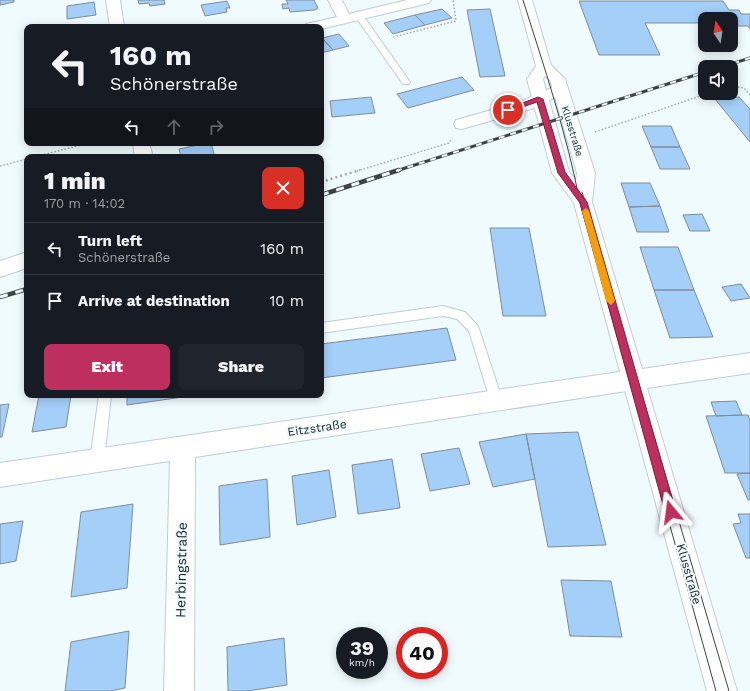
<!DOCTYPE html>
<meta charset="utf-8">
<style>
body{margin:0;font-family:"Work Sans",sans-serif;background:#20242c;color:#f1f3f6;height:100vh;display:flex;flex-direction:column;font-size:15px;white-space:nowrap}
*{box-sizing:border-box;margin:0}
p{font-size:13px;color:#9ea1a6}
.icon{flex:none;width:22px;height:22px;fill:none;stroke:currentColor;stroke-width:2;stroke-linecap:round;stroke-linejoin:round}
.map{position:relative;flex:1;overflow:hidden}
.sheet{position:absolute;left:24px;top:154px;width:300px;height:244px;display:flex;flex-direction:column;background:#171b24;border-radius:8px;box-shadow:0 2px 10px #0003}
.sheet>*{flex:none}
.top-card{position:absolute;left:24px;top:24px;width:300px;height:122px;border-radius:8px;box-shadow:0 2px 10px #0003;background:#171b24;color:#f1f3f6;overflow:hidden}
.needle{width:26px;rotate:348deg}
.tools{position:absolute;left:698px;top:12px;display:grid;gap:8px}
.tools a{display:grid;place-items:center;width:40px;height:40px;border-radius:8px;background:#171b24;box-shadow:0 2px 10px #0003;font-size:20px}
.speed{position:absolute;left:336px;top:627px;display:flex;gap:8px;font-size:20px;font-weight:700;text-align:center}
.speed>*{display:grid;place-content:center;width:52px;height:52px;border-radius:50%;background:#171b24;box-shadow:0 2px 10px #0003;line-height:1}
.speed small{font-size:10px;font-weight:400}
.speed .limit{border:6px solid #d22;background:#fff;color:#111}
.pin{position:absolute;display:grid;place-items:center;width:34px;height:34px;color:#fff;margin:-17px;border:2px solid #fff;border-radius:50%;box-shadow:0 1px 4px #0007}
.me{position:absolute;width:44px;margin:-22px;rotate:344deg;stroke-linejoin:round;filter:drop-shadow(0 0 3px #0008)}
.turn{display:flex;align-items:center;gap:14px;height:84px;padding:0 20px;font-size:18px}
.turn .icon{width:52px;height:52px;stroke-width:2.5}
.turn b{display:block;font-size:28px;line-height:34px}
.lanes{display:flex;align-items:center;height:38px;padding:0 20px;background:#0003;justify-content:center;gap:20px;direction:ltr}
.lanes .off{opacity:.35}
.round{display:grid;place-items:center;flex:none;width:42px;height:42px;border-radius:8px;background:#20242c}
.summary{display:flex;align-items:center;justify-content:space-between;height:68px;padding:0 20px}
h1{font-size:24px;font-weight:800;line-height:30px}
.cta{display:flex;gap:8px;margin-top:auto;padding:8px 20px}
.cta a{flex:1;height:46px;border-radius:8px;background:#bd2f5f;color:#fff;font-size:16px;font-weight:800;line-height:46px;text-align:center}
.cta a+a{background:#20242c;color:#f1f3f6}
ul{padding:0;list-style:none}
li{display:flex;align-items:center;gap:12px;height:52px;padding:0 20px;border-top:1px solid #363941}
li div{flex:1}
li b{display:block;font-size:15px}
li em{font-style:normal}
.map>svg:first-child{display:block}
.building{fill:#a4cff8;stroke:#838c94}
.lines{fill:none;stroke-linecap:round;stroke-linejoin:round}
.lane-casing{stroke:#c0ced2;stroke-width:2}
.street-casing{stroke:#c0ced2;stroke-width:2}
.secondary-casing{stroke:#c0ced2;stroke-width:2}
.path-far1{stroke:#9ea8aa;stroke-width:1.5;stroke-dasharray:1.5 2;stroke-linecap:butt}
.path{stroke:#9ea8aa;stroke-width:2.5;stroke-dasharray:2 3;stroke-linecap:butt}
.lane{fill:#fff;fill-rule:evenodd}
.street{fill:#fff;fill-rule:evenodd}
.secondary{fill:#fff;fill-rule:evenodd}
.tram{stroke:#3d4344;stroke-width:1}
.rail-far1-casing{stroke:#3d4344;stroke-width:3}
.rail-casing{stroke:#3d4344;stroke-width:4.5}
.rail-far1{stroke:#effbfe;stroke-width:2;stroke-dasharray:6;stroke-linecap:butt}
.rail{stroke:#effbfe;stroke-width:3;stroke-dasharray:8;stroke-linecap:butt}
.route{fill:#bd2f5f;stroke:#7b1f3e}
.slow{fill:#f59e0b}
.labels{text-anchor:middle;stroke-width:4;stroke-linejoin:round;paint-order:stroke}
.far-street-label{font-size:10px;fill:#1c2122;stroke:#effbfe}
.street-label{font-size:12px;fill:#1c2122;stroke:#effbfe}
.near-street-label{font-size:14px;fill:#1c2122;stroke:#effbfe}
</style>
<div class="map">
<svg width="750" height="691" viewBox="0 0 750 691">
<rect width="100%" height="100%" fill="#effbfe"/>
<path class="building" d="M0 0H14V2L0 5Z
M138 0H164L165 4 150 6 149 3 139 4Z
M286 0H314L318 8 315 10 290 12 289 8 283 9 282 4H288Z
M227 1 230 8H226L227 12 205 16 201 5Z
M579 1H723L729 10H739L741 14H750V29L748 26H731V19H705V23H645L660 55H599Z
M94 2 96 15 67 19V6Z
M442 9 452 18 425 25 415 15Z
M490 9 505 76 480 77 467 10Z
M415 15 425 25 393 34 384 23Z
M339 34 349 46 333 50 322 38Z
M321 38H322L333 50 321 53Z
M462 77 474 90 408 108 397 94Z
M371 97 375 113 332 117 330 101Z
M739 97 750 109V142L715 99Z
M642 126H671L680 147H651Z
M207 143H211L215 157H181L179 149Z
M651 147H680L690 169H660Z
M621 183H650L660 206 629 207Z
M660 206 669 232H637L629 207Z
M702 214 710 231H690L683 215Z
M490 228H529L546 316H503Z
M640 247H678L694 290H654Z
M741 284 750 298 731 301 722 287Z
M654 290H694L713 337 670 338Z
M447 328 456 360 321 378V344Z
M39 395H71L66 427 32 432Z
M127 395H197L127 405Z
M736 401 742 415 716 416 711 402Z
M9 404 2 437H0V405Z
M748 415 750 420V473H725L706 416Z
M578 432 606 545 548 547 526 434Z
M526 434 535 479 493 487 479 442Z
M459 448 470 484 430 491 421 454Z
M392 459 400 508 358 514 352 465Z
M329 470 336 517 297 525 292 476Z
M750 473V500H748L737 474Z
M267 479 270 537 220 545 219 486Z
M133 504 127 588 71 597 81 512Z
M738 514H750V558H746L733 524 741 523Z
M23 521 16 561 0 564V524Z
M561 580 611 581 622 637 570 636Z
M129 631 125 688 110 691H65L71 642Z
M284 638 287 685 247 691H228L227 647Z"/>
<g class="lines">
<defs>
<path id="lane" d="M356 14H362L410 82 409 84H403L355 16Z
M443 306 465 312 478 326 503 402 502 406 497 408 492 406 469 331 457 319 443 316 321 333V323Z
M99 395H111L104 461 102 466 97 467 92 466 90 461Z"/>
<path id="street" d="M106 0H120L124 27H110Z
M328 0H342L349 14 407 0H431L429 3 321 29V27H304L306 24 337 17Z
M560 84 566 86 568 89 566 92 531 109 462 129 456 128 454 124 456 120 520 102Z
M133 143H149L153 157H135Z
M27 252V268L0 277V261Z
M633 370 641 373 644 380 641 387 633 390 195 457 194 691H164L170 461 0 487V463Z"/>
<path id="secondary" d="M518 0H532L551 65 565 79 595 173 592 202 642 369 750 353V373L647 388 737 691H707L574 203 552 173 527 79 536 66ZM545 76 550 80 577 173 576 180 569 172 543 79Z"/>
</defs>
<use href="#lane" class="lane-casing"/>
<use href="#street" class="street-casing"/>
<use href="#secondary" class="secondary-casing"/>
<path class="path-far1" d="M393 37 456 21 453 0
M731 86 744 88 750 95
M595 132 709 93
M34 157 89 143
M0 166 27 159
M357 171 449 143 452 138"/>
<path class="path" d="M321 182 360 170"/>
<use href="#lane" class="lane"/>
<use href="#street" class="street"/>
<use href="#secondary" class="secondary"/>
<path class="tram" d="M523 0C544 67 567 134 580 203L716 691
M582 192 729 691"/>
<defs>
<path id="rail-far1" d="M722 67 750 58
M396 171 705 72"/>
<path id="rail" d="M321 195 399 170
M0 297 27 289"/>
</defs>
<use href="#rail-far1" class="rail-far1-casing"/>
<use href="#rail" class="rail-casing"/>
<use href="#rail-far1" class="rail-far1"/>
<use href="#rail" class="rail"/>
</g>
<path class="route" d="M538 97 543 99 565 172 587 202 676 512 675 515 671 517 667 515 665 512 580 203 558 173 537 102 508 112 504 110Z"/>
<path class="slow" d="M586 208 589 211 615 301 611 305 606 301 582 211Z"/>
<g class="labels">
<g class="far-street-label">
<text transform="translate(573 131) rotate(73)" y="4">Klusstraße</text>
</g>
<g class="street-label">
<text transform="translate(317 428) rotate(-8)" y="4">Eitzstraße</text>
<text transform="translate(689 574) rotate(74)" y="4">Klusstraße</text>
</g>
<g class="near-street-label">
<text transform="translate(181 570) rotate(-89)" y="5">Herbingstraße</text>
</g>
</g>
</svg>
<div class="tools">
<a><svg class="needle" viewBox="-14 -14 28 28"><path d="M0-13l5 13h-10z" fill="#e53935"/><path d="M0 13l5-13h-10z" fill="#9ea1a6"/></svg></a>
<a><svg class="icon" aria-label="sound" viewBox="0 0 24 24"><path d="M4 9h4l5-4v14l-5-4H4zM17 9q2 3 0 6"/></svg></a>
</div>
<div class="speed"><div>39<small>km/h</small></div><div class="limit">40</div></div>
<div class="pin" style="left:508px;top:110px;background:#d93025"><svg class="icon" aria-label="arrive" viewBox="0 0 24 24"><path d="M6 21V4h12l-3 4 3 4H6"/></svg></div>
<svg class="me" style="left:671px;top:512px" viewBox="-20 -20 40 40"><path d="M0-17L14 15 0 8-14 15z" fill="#bd2f5f" stroke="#fff" stroke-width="4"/></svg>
<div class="top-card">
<div class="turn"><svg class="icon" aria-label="left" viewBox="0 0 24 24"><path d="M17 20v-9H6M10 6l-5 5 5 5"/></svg><div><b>160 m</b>Schönerstraße</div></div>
<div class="lanes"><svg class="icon" aria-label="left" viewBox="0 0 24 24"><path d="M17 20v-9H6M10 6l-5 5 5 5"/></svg><svg class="icon off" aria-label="ahead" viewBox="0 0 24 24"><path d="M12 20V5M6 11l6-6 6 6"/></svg><svg class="icon off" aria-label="right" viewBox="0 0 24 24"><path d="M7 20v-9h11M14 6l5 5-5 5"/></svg></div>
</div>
<section class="sheet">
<div class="summary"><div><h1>1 min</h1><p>170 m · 14:02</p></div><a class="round" style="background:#d93025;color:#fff"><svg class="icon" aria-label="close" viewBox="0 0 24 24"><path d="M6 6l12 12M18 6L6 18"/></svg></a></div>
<ul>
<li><svg class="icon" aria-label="left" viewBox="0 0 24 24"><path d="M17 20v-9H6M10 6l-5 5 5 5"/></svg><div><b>Turn left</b><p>Schönerstraße</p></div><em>160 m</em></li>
<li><svg class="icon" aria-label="arrive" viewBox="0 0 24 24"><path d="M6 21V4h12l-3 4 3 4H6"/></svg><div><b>Arrive at destination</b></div><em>10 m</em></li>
</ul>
<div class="cta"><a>Exit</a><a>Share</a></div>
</section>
</div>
